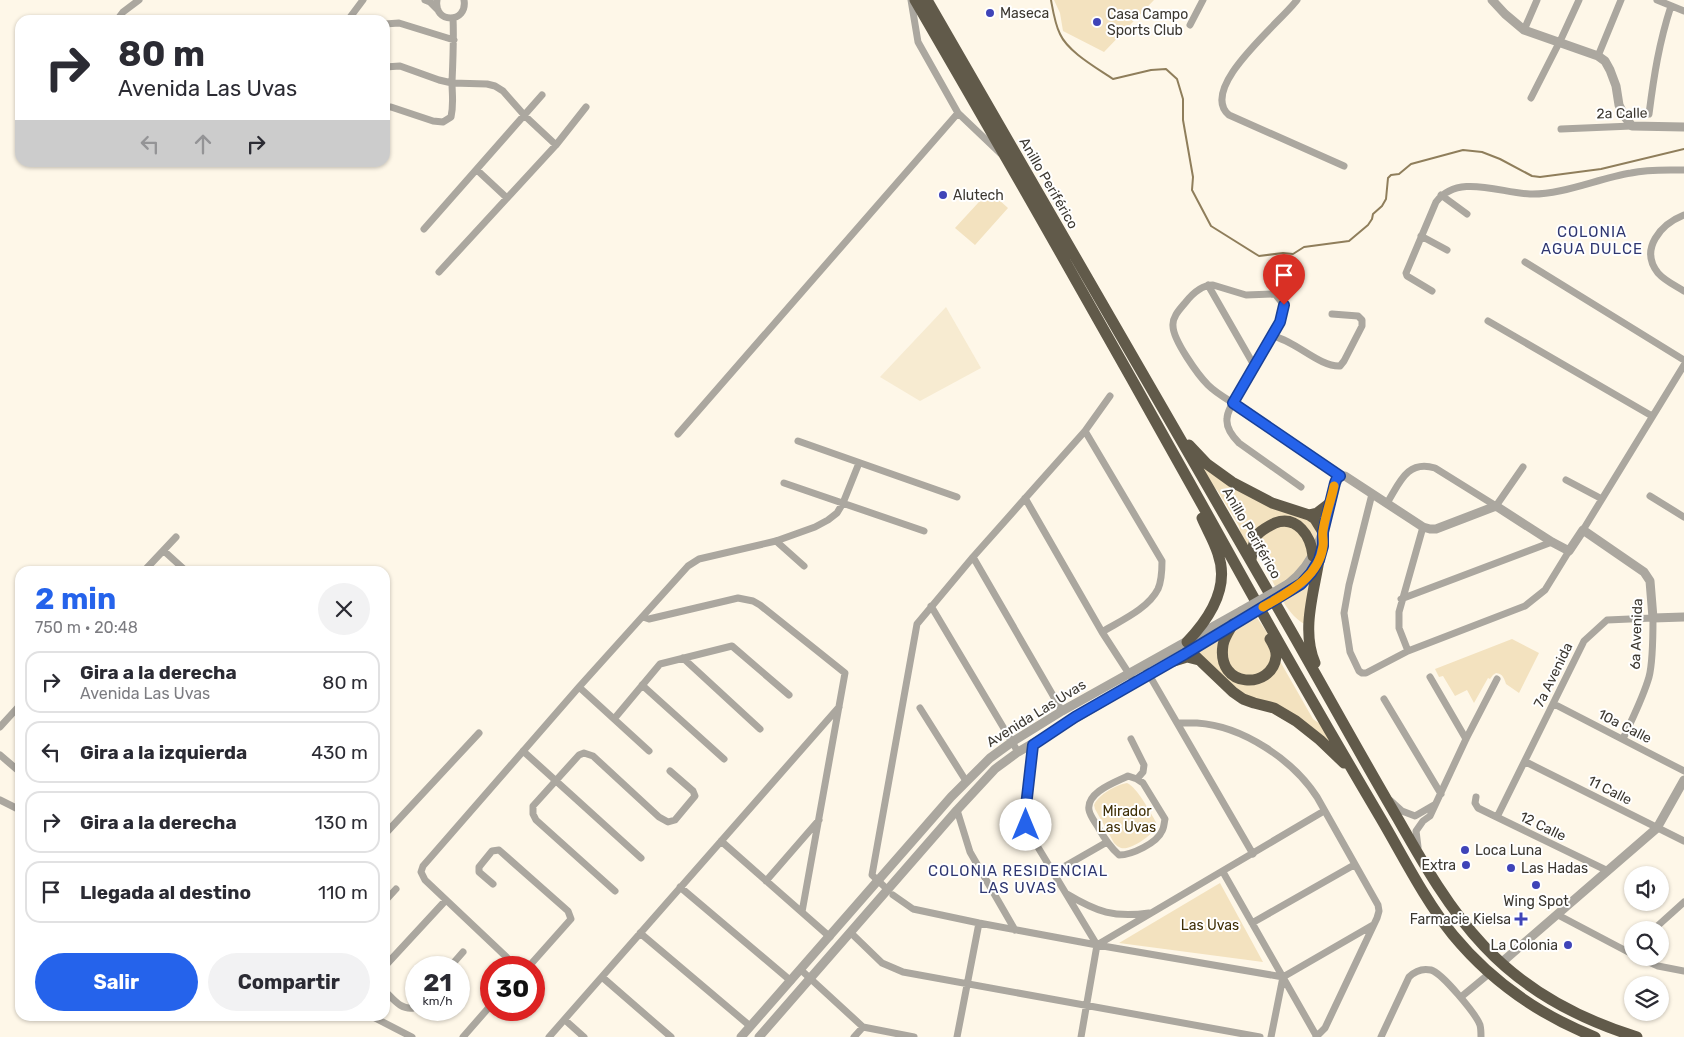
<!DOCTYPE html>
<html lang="es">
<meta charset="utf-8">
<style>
body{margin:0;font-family:Rubik,sans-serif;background:#f2f2f3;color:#2b2b33;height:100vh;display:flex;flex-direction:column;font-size:19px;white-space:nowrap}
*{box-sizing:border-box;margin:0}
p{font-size:16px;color:#7c7c81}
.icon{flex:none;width:28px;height:28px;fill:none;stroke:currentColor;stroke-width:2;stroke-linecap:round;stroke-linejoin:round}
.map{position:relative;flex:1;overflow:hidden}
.drawer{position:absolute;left:15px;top:566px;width:375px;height:455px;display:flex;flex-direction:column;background:#fff;border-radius:15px;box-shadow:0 1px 4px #0004}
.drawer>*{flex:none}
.hud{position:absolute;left:15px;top:15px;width:375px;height:152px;border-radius:15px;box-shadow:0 1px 4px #0004;background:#fff;color:#2b2b33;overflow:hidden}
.controls{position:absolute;left:1624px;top:866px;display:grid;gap:10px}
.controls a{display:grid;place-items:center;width:45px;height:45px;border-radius:50%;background:#fff;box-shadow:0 1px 4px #0004;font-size:25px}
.speed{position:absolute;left:405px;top:956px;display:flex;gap:10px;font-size:25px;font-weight:700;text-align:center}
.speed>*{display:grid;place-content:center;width:65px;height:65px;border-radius:50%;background:#fff;box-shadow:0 1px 4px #0004;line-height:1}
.speed small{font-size:12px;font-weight:400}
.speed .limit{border:8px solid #d22;background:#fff;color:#111}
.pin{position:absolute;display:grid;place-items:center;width:42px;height:42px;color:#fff;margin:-51px -21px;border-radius:50% 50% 50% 0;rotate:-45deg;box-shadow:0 0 5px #0007}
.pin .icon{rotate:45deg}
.me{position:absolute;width:55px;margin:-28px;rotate:0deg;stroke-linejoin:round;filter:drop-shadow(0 0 4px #0008)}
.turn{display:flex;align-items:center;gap:18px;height:105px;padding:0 20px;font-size:22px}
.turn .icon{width:65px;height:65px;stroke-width:2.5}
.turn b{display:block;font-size:35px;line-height:42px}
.lanes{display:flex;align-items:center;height:48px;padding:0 20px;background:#0003;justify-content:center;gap:25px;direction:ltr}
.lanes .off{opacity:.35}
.round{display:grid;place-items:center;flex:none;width:52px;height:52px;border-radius:26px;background:#f2f2f3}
.head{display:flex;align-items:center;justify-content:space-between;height:85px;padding:0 20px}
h1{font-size:30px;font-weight:700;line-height:38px;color:#2563eb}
.button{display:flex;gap:10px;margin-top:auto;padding:10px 20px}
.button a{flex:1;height:58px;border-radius:30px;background:#2563eb;color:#fff;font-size:20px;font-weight:700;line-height:58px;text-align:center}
.button a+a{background:#f2f2f3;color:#2b2b33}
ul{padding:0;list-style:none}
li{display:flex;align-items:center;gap:15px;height:62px;margin:0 10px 8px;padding:0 10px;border:2px solid #e1e1e2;border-radius:15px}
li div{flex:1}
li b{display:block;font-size:19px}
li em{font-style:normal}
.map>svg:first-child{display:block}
.built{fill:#f7ebd1}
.green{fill:#f3e2bf}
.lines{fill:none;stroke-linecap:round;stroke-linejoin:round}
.stream{stroke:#8f7e5b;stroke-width:2}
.minor{stroke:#aba79f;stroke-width:7}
.tertiary{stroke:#aba79f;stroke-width:9}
.trunk{stroke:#615a4a;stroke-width:11}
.tertiary-bridge{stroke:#aba79f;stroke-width:9}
.route-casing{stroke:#184099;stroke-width:12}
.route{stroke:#2563eb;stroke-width:9}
.slow{stroke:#f59e0b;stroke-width:9}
.poi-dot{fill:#3f44b8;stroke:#fff;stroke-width:2}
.labels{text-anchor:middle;stroke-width:4;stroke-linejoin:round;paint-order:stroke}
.poi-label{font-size:14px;fill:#3c3831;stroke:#fff;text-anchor:start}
.street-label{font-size:14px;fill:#3c3831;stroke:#fff}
.park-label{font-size:14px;fill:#3e2e05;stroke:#fff}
.neighbourhood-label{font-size:15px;letter-spacing:1px;fill:#2f3771;stroke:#fff}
</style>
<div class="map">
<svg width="1684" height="1037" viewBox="0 0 1684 1037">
<rect width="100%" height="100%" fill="#fef7e8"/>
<path class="built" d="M946 307 981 368 920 401 880 377Z"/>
<path class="green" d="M1054 0H1154L1104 52 1063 31 1060 13Z
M989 191 1008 208 975 245 955 228Z
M1207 464 1320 525 1309 626C1283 617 1268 570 1259 546L1253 545 1244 548 1239 526 1217 490 1205 481 1198 469Z
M1253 612 1268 634 1277 656 1313 719 1330 731 1338 745 1320 740 1254 703 1190 651Z
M1512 639 1539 653 1519 693 1506 684C1504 678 1503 674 1496 673L1493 675 1490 679 1488 678 1474 703 1467 690 1455 696 1443 676 1439 677 1435 669Z
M1127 783C1137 787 1150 812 1156 822L1157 826C1153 835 1130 851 1121 848 1118 847 1116 845 1114 843L1095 809 1094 805C1099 794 1116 785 1127 783Z
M1220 883 1263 962 1119 943Z"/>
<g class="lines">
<path class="stream" d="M1051 0C1053 11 1055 24 1060 34 1068 52 1097 68 1113 79L1151 70 1166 69 1177 79 1183 99V120L1193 177 1192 190 1211 226 1259 256 1283 253 1293 254 1304 247 1349 241 1368 225 1372 219 1373 214 1382 206 1386 199 1388 178 1391 175 1399 174 1411 164 1463 150 1482 152 1500 159 1532 176 1540 177 1601 169 1684 149"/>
<path class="minor" d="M425 0 430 2 438 10
M437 0C433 24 468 24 464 0
M911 0 918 42 958 113 1000 153
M1297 0C1282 21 1197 88 1229 115L1344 166
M1657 0 1684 11
M117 20 123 12 139 0
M348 20 363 0
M385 24 399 23 454 40
M1190 25 1203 0
M1524 30 1537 0
M1598 56 1621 0
M385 67 400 66 439 80 452 83 487 84 495 86 503 91 525 116 556 145
M1531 98 1562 37 1579 0
M385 107H391L433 121 443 122 451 117C454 103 452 95 452 82 453 60 454 39 453 18
M1649 114C1654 75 1659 43 1671 6
M1561 129 1632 126
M477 170 507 198
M1441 195 1467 214
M1684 215C1661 224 1639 249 1658 273 1665 281 1676 286 1684 291
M424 229 542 95
M1421 236 1447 250
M1525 262 1684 360
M439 272 556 145 586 107
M1208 285 1255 367
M1432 291 1407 276 1406 273 1436 202C1458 173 1500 193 1530 194 1562 195 1599 178 1631 173 1648 169 1666 170 1684 170
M1488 321 1652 416
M1272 336C1295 340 1319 367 1340 366L1344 361 1362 326V320L1358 316 1332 314
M1085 431 1162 561C1162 570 1162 580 1158 589 1148 609 1120 621 1102 632
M678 434 958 113
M798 441 957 497
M1566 480 1602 499
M784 483 924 531
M1301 487 1239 443C1233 437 1226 428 1227 419 1227 409 1237 397 1242 388 1257 362 1277 335 1284 305L1275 294 1246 295 1213 285C1202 285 1192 294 1185 303 1180 309 1172 317 1173 326 1173 340 1198 375 1208 385 1215 392 1225 398 1233 403L1340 476
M1372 494 1349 585 1344 613 1350 652 1359 671 1362 673H1366L1408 651 1525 606 1545 590 1569 551
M1650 496 1684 517
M1025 498 1102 632 1135 683
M1387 503C1399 484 1407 459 1435 468L1496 506 1523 467
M1583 530 1684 365
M776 541 804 566
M164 551 186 571
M973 557 1062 711
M144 571 176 537
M1401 599 1552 542
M931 606 1018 752
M643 617 649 619 738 598 753 601 760 605 845 673 802 912
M1408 651 1399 628V612L1423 527
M683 658 760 729
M1144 666 1253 854
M1430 677 1466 739
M642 685 724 759
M579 687 649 751
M1384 699 1441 794
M1554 704 1684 771
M920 708 966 781
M614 719 660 664 732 646 789 695
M1178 723C1184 723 1191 723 1197 723 1243 726 1293 760 1317 797L1378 905 1379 911 1377 918 1325 1028 1316 1037
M0 727 20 705
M1131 739 1144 765 1143 772 1137 779
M1033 745 1025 815 1026 825 1033 839 1097 945 1081 1037
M523 751 641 858
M0 755 20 772
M1526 762 1684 841
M1128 776 1137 779 1143 783 1165 819C1164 823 1164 828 1162 831 1157 843 1132 855 1119 855 1110 847 1104 838 1098 827 1095 822 1090 816 1089 810 1086 792 1116 782 1128 776Z
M1476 797 1475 803 1478 808 1608 871
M0 800 20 810
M1391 801 1402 811 1415 816 1434 805
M957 810 970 852 1015 930
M1497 817 1584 641 1607 620 1653 618C1653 634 1653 662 1649 677 1643 698 1632 719 1623 739
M385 834 479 733
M721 841 830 937
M1418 847 1416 831 1423 821 1430 816 1466 739 1497 679
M1223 872 1317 1037
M1053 873 1107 842
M766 881 819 820
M493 884 479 872V867L492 851 499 850 568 911 571 919 531 964 526 968
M680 887 791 981
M888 890 872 875 917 624 973 557 1085 431 1110 396
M615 891 536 820 533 814V806L579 755 584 753 593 756 659 817 668 822 675 820 695 796 693 791 670 771
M1067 894C1097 912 1114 918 1149 913
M893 895 913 909 979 923 1097 945 1283 977 1373 925
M385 901 396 889
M1558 915 1632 954
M1252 923 1354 865
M1653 930 1684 902
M640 933 750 1026
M851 933 882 963 903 972 1260 1037
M1097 945 1324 811
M1640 958 1658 966 1684 971
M385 966 446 900
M449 968 463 952
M518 968 425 880 421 872 423 866 579 687 688 566 699 559 776 541 815 527 828 520 837 513 843 503 859 463
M801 970 863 1027 914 1037
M602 977 671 1037
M385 991C394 1000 401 1010 414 1008L416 1005
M1461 997 1490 973
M371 1016 412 1037
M565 1020 584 1037
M463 1037 491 1005
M549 1037 839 707
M854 1037 863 1027
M957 1037 979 923
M1271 1037 1283 977
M1381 1037 1409 977C1415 971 1422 968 1431 970 1442 973 1476 1014 1480 1025 1481 1029 1481 1033 1481 1037"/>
<path class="tertiary" d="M1492 0 1505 14 1524 30 1598 56 1605 61 1610 70 1616 86 1619 105 1625 117 1632 126 1684 127
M1288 584C1321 558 1326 521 1335 483 1337 478 1339 476 1345 476L1423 527 1430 529H1436L1496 506 1552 542 1569 551 1583 530 1644 572 1650 581 1653 618 1684 617
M1292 590C1307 579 1323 562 1323 542
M1501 963 1657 828 1684 780
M741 1037 951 797 990 758 1012 742 1062 711 1241 611
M759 1037 957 810 995 769 1018 752 1185 654 1244 617"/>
<path class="trunk" d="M915 0C1027 193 1137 387 1245 582 1289 661 1334 739 1380 817 1403 856 1424 899 1453 935 1491 981 1540 1015 1595 1037
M927 0C1048 210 1170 419 1290 629 1326 692 1361 756 1398 819 1423 863 1449 909 1484 946 1526 991 1579 1019 1637 1037
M1189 445 1207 464 1232 482 1272 503 1309 515 1315 519 1323 532
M1309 515 1317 513 1330 503
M1251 560C1252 552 1253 540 1258 534 1263 529 1269 526 1275 523 1297 515 1311 536 1313 556
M1233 624C1229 631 1224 638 1223 645 1216 689 1272 690 1276 657 1277 650 1273 644 1270 639
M1187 642C1209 619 1230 587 1218 554 1214 541 1207 530 1202 518
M1190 651 1233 692 1243 699 1254 703 1274 708 1296 721 1320 740 1344 763
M1174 661 1187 657 1199 660
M1315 663C1301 631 1314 592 1319 560"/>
<path class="tertiary-bridge" d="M1241 611 1288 584
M1244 617 1292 590"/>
</g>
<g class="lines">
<defs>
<path id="route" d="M1026 825 1025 815 1033 745 1075 717 1185 654 1301 584 1311 573 1319 560 1323 546V532L1335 483 1337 478 1340 476 1233 403 1280 322 1284 305"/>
</defs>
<use href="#route" class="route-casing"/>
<use href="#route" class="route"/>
<path class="slow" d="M1263 607C1287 593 1319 578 1323 546 1324 541 1322 536 1323 531 1325 516 1331 501 1334 486"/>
</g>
<g class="poi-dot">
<circle cx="990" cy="13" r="5"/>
<circle cx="1097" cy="22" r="5"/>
<circle cx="943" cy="195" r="5"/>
<circle cx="1465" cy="850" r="5"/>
<circle cx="1466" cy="865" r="5"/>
<circle cx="1511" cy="868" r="5"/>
<circle cx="1536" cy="885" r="5"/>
<path d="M1518.5 911.5h5v5h5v5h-5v5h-5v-5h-5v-5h5z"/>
<circle cx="1568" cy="945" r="5"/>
</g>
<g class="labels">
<g class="poi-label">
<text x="1000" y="18">Maseca</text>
<text x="1107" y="19">Casa Campo<tspan x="1107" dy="16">Sports Club</tspan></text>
<text x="953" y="200">Alutech</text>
<text x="1475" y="855">Loca Luna</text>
<text x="1456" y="870" text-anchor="end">Extra</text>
<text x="1521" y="873">Las Hadas</text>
<text x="1536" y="906" text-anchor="middle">Wing Spot</text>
<text x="1511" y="924" text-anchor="end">Farmacie Kielsa</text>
<text x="1558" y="950" text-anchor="end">La Colonia</text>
</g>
<g class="street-label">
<text transform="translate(1622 113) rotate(-1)" y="5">2a Calle</text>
<text transform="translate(1049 183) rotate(60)" y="5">Anillo Periférico</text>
<text transform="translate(1252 533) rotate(60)" y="5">Anillo Periférico</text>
<text transform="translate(1636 634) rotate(-88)" y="5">6a Avenida</text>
<text transform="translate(1553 675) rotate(-64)" y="5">7a Avenida</text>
<text transform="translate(1036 713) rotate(-32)" y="5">Avenida Las Uvas</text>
<text transform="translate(1625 726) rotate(27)" y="5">10a Calle</text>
<text transform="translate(1610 790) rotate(27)" y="5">11 Calle</text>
<text transform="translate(1543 826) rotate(26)" y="5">12 Calle</text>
</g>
<g class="park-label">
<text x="1127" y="816">Mirador<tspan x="1127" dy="16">Las Uvas</tspan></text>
<text x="1210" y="930">Las Uvas</text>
</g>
<g class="neighbourhood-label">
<text x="1592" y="237">COLONIA<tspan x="1592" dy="17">AGUA DULCE</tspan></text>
<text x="1018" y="876">COLONIA RESIDENCIAL<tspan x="1018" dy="17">LAS UVAS</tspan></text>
</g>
</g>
</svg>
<div class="controls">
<a><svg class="icon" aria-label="sound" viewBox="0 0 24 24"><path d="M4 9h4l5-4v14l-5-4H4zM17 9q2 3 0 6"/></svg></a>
<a><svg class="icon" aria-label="search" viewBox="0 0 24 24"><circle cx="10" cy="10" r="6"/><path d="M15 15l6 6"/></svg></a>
<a><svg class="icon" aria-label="layers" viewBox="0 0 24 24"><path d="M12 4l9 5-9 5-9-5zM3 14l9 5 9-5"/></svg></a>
</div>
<div class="speed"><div>21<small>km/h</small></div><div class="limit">30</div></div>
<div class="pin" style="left:1284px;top:305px;background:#d93025"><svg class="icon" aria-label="arrive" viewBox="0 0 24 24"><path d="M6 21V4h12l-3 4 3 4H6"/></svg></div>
<svg class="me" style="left:1026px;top:825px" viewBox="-20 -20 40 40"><circle r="19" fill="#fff"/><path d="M0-13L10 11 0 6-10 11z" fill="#2563eb"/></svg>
<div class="hud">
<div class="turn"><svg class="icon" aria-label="right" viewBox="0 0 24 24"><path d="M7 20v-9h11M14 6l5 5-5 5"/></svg><div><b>80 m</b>Avenida Las Uvas</div></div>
<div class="lanes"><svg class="icon off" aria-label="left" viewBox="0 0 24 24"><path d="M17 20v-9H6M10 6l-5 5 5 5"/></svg><svg class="icon off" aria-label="ahead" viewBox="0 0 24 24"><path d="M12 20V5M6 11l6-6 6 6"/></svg><svg class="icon" aria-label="right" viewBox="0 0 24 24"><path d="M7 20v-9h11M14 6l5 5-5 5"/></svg></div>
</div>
<section class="drawer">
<div class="head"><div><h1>2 min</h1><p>750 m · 20:48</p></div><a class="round"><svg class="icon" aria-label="close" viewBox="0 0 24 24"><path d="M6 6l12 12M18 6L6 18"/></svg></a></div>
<ul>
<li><svg class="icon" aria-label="right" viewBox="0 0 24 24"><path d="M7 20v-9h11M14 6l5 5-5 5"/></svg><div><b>Gira a la derecha</b><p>Avenida Las Uvas</p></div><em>80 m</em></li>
<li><svg class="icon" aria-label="left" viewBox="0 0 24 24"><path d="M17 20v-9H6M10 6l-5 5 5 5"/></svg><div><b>Gira a la izquierda</b></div><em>430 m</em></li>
<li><svg class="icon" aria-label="right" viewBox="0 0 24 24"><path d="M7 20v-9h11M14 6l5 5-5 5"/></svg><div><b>Gira a la derecha</b></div><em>130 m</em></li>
<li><svg class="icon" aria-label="arrive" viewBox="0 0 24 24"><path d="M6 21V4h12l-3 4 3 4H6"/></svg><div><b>Llegada al destino</b></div><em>110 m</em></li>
</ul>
<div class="button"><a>Salir</a><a>Compartir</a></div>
</section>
</div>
